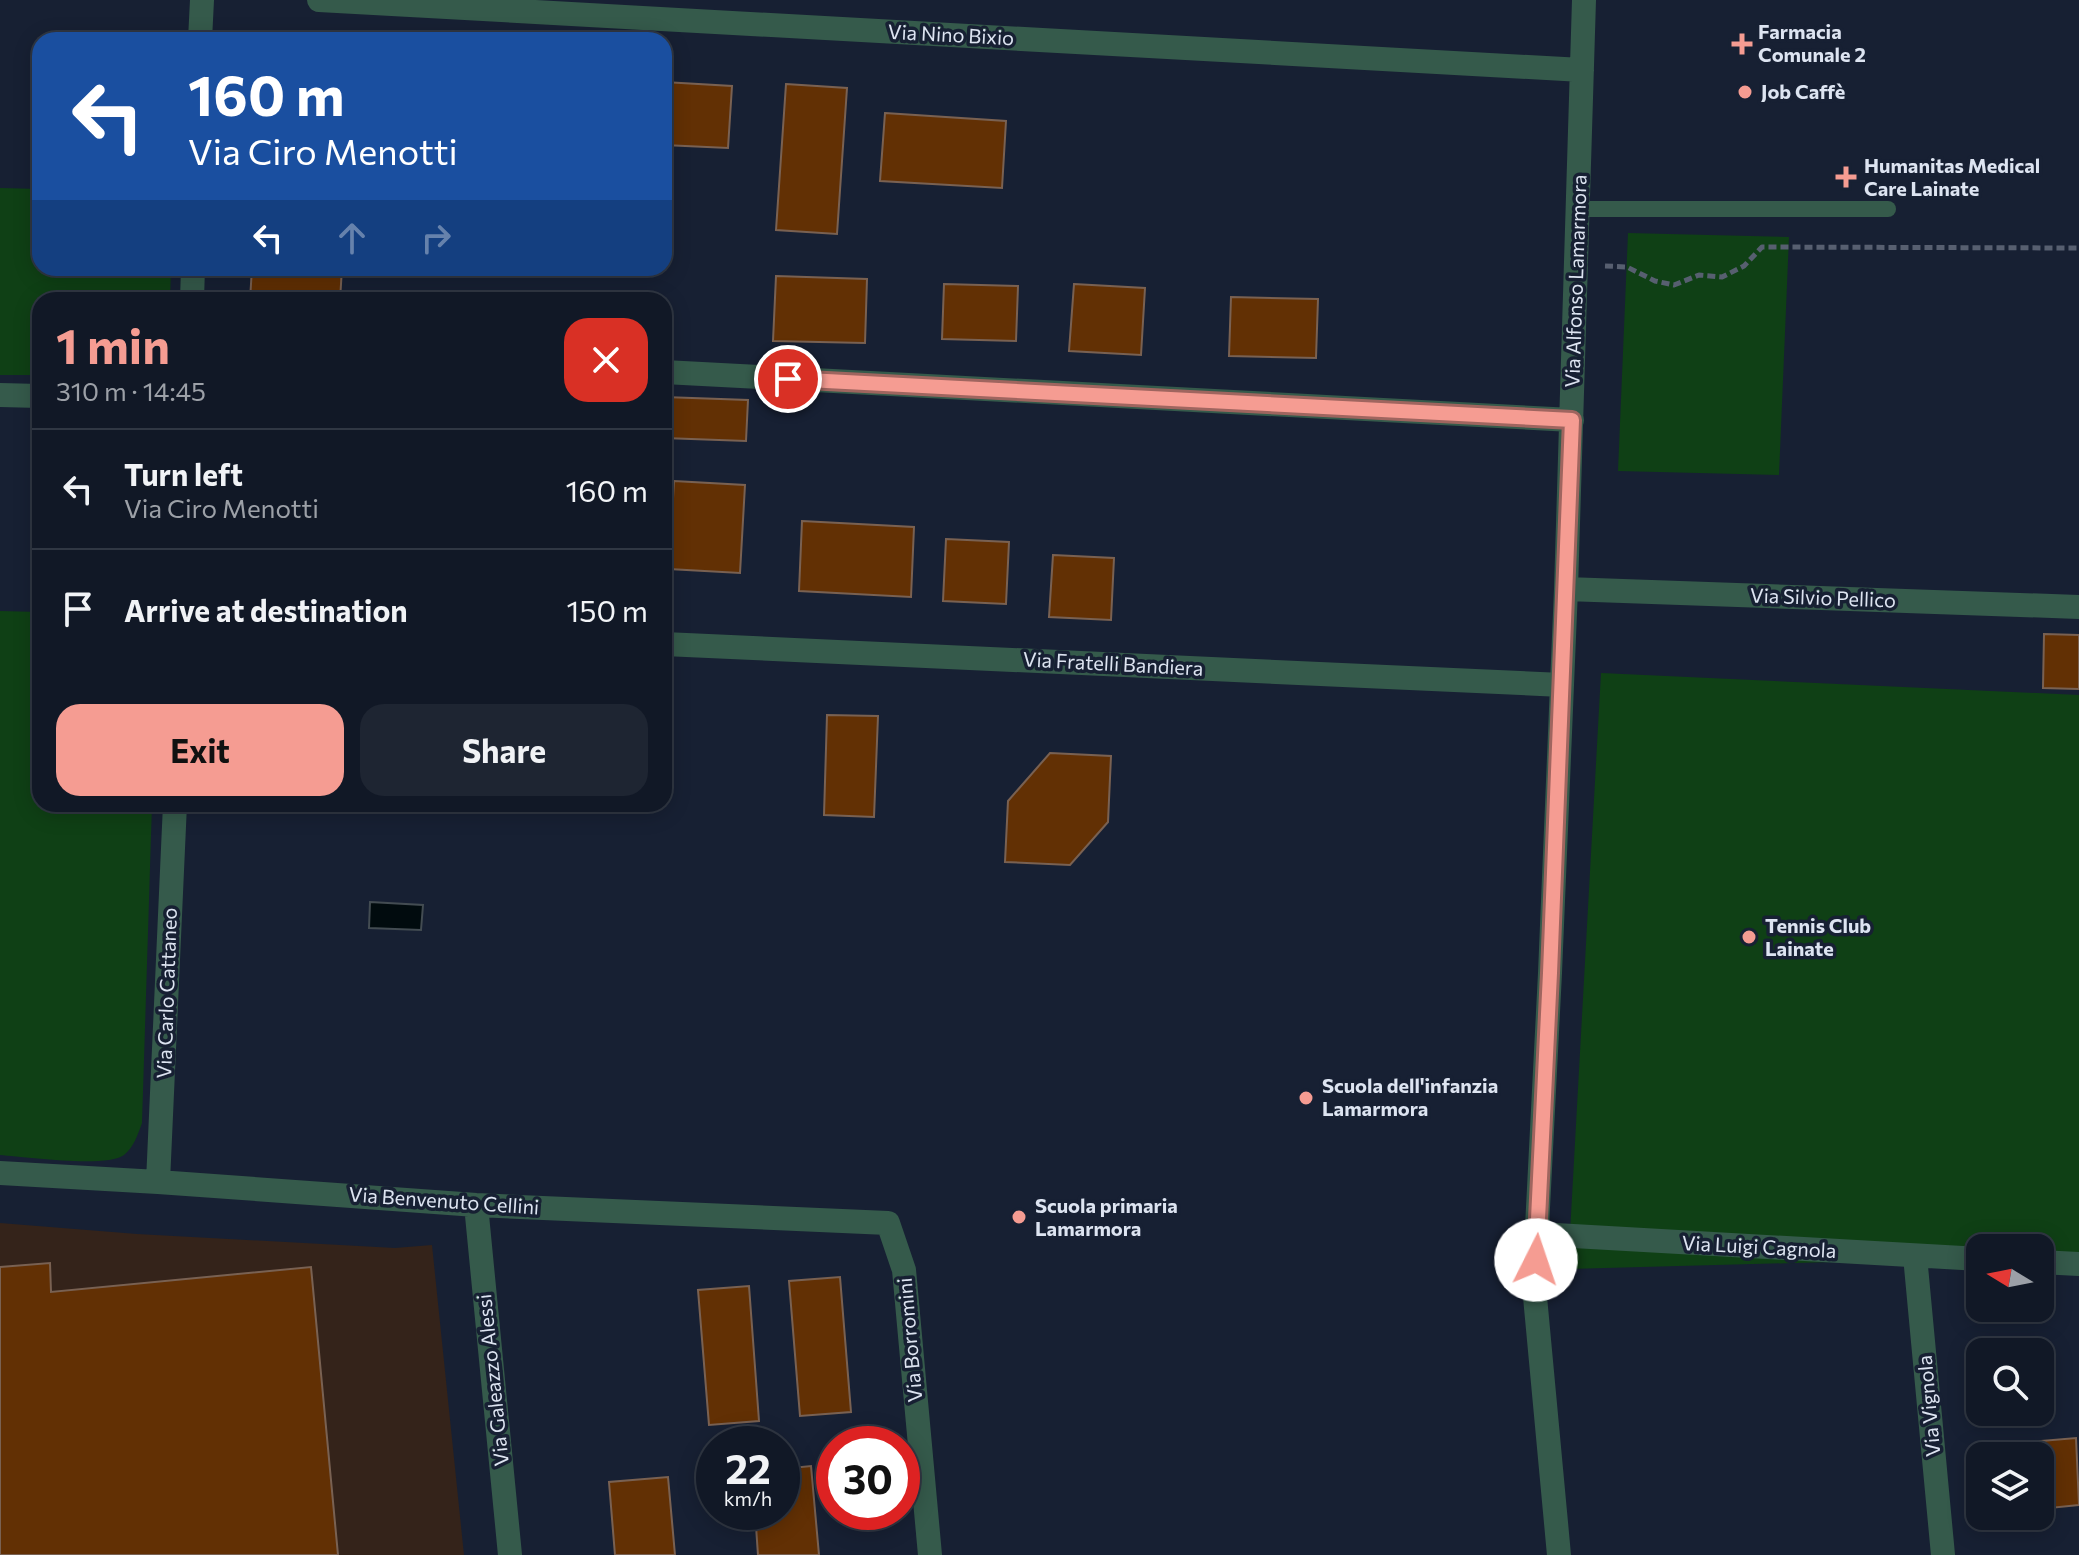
<!DOCTYPE html>
<meta charset="utf-8">
<style>
body{margin:0;font-family:Commissioner,sans-serif;background:#1e2532;color:#f1f3f6;height:100vh;display:flex;flex-direction:column;font-size:30px;white-space:nowrap}
*{box-sizing:border-box;margin:0}
p{font-size:26px;color:#9ca0a7}
.icon{flex:none;width:44px;height:44px;fill:none;stroke:currentColor;stroke-width:2;stroke-linecap:round;stroke-linejoin:round}
.map{position:relative;flex:1;overflow:hidden}
.drawer{position:absolute;left:32px;top:292px;width:640px;height:520px;display:flex;flex-direction:column;background:#111826;border-radius:24px;box-shadow:0 4px 20px #0003,0 0 0 2px #303743}
.drawer>*{flex:none}
.top-card{position:absolute;left:32px;top:32px;width:640px;height:244px;border-radius:24px;box-shadow:0 4px 20px #0003,0 0 0 2px #303743;background:#1a4fa0;color:#fff;overflow:hidden}
.needle{width:52px;rotate:280deg}
.tools{position:absolute;left:1966px;top:1234px;display:grid;gap:16px}
.tools a{display:grid;place-items:center;width:88px;height:88px;border-radius:16px;background:#111826;box-shadow:0 4px 20px #0003,0 0 0 2px #303743;font-size:40px}
.speed{position:absolute;left:696px;top:1426px;display:flex;gap:16px;font-size:40px;font-weight:700;text-align:center}
.speed>*{display:grid;place-content:center;width:104px;height:104px;border-radius:50%;background:#111826;box-shadow:0 4px 20px #0003,0 0 0 2px #303743;line-height:1}
.speed small{font-size:20px;font-weight:400}
.speed .limit{border:12px solid #d22;background:#fff;color:#111}
.pin{position:absolute;display:grid;place-items:center;width:68px;height:68px;color:#fff;margin:-34px;border:4px solid #fff;border-radius:50%;box-shadow:0 2px 8px #0007}
.me{position:absolute;width:88px;margin:-44px;rotate:4deg;stroke-linejoin:round;filter:drop-shadow(0 0 6px #0008)}
.turn{display:flex;align-items:center;gap:28px;height:168px;padding:0 24px;font-size:36px}
.turn .icon{width:104px;height:104px;stroke-width:2.5}
.turn b{display:block;font-size:56px;line-height:68px}
.lanes{display:flex;align-items:center;height:76px;padding:0 24px;background:#0003;justify-content:center;gap:40px;direction:ltr}
.lanes .off{opacity:.35}
.round{display:grid;place-items:center;flex:none;width:84px;height:84px;border-radius:24px;background:#1e2532}
.summary{display:flex;align-items:center;justify-content:space-between;height:136px;padding:0 24px}
h1{font-size:48px;font-weight:700;line-height:60px;color:#f59c92}
.cta{display:flex;gap:16px;margin-top:auto;padding:16px 24px}
.cta a{flex:1;height:92px;border-radius:24px;background:#f59c92;color:#111;font-size:32px;font-weight:700;line-height:92px;text-align:center}
.cta a+a{background:#1e2532;color:#f1f3f6}
ul{padding:0;list-style:none}
li{display:flex;align-items:center;gap:24px;height:120px;padding:0 24px;border-top:2px solid #303743}
li div{flex:1}
li b{display:block;font-size:30px}
li em{font-style:normal}
.map>svg:first-child{display:block}
.industrial{fill:#34231a}
.green{fill:#0f4015}
.water{fill:#010b0e;stroke:#434c52;stroke-width:2}
.building{fill:#623004;stroke:#796152;stroke-width:2}
.lines{fill:none;stroke-linecap:round;stroke-linejoin:round}
.path{stroke:#575f70;stroke-width:5;stroke-dasharray:8 4;stroke-linecap:butt}
.lane{stroke:#355a4b;stroke-width:16}
.street{stroke:#355a4b;stroke-width:24}
.route-casing{stroke:#9f655f;stroke-width:20}
.route{stroke:#f59c92;stroke-width:14}
.poi-dot{fill:#f59c92;stroke:#172033;stroke-width:3}
.labels{text-anchor:middle;stroke-width:7;stroke-linejoin:round;paint-order:stroke}
.poi-label{font-size:20px;font-weight:bold;fill:#dde4f1;stroke:#172033;text-anchor:start}
.street-label{font-size:20px;fill:#dde4f1;stroke:#172033}
</style>
<div class="map">
<svg width="2079" height="1555" viewBox="0 0 2079 1555">
<rect width="100%" height="100%" fill="#172033"/>
<path class="industrial" d="M0 1223 137 1234 395 1248 432 1245 464 1555H0Z"/>
<path class="green" d="M0 188 40 189V268H171L170 300H40V375H0Z
M1628 233 1789 237 1779 475 1618 471Z
M0 611 40 612V804H152L142 1123C138 1134 134 1147 124 1155 107 1168 25 1157 0 1155Z
M1601 673 2079 695V1256L2040 1257V1248H1980V1258L1568 1269Z"/>
<path class="water" d="M370 902 423 905 421 930 369 928Z"/>
<path class="building" d="M664 82 732 86 728 148 664 145Z
M786 84 847 88 837 234 776 230Z
M885 113 1006 121 1002 188 880 181Z
M252 268H342L340 300H250Z
M776 276 867 279 865 343 773 341Z
M944 284 1018 286 1016 341 942 339Z
M1074 284 1145 288 1141 355 1069 351Z
M1231 297 1318 299 1316 358 1229 356Z
M664 397 748 400 746 441 664 438Z
M674 481 745 485 740 573 669 569Z
M802 521 914 527 911 597 799 591Z
M946 539 1009 542 1006 604 943 601Z
M1053 555 1114 558 1111 620 1049 617Z
M2044 634 2079 635V689L2043 688Z
M827 715 878 716 874 817 824 815Z
M1050 753 1111 756 1108 822 1070 865 1005 862 1008 801Z
M50 1263 51 1292 311 1267 338 1555H0V1267Z
M840 1277 851 1412 800 1416 789 1281Z
M749 1286 759 1421 709 1425 698 1290Z
M2076 1438 2079 1505 2040 1509V1456H1994L1993 1445Z
M811 1466 819 1555H758L755 1512H782V1469Z
M668 1477 675 1555H615L609 1482Z"/>
<g class="lines">
<path class="path" d="M1605 266 1627 267 1655 281 1674 285 1699 275 1722 277 1744 266 1762 247 2079 248"/>
<path class="lane" d="M1578 209H1888"/>
<path class="street" d="M319 0 1582 70
M200 40 202 0
M192 300 193 268
M664 372 1572 420
M0 395 40 396
M1566 589 2079 607
M664 644 1562 685
M0 1173 158 1182 476 1205 888 1223 904 1270 930 1555
M158 1182 175 804
M476 1205 510 1555
M1538 1234 1980 1259
M1915 1256 1943 1555
M2040 1262 2079 1264
M1559 1555 1534 1286 1550 973 1566 589 1584 0"/>
</g>
<g class="lines">
<defs>
<path id="route" d="M788 379 1572 420 1550 973 1536 1260"/>
</defs>
<use href="#route" class="route-casing"/>
<use href="#route" class="route"/>
</g>
<g class="poi-dot">
<path d="M1738 32h8v8h8v8h-8v8h-8v-8h-8v-8h8z"/>
<circle cx="1745" cy="92" r="8"/>
<path d="M1842 165h8v8h8v8h-8v8h-8v-8h-8v-8h8z"/>
<circle cx="1749" cy="937" r="8"/>
<circle cx="1306" cy="1098" r="8"/>
<circle cx="1019" cy="1217" r="8"/>
</g>
<g class="labels">
<g class="poi-label">
<text x="1758" y="39">Farmacia<tspan x="1758" dy="23">Comunale 2</tspan></text>
<text x="1761" y="99">Job Caffè</text>
<text x="1864" y="173">Humanitas Medical<tspan x="1864" dy="23">Care Lainate</tspan></text>
<text x="1765" y="933">Tennis Club<tspan x="1765" dy="23">Lainate</tspan></text>
<text x="1322" y="1093">Scuola dell'infanzia<tspan x="1322" dy="23">Lamarmora</tspan></text>
<text x="1035" y="1213">Scuola primaria<tspan x="1035" dy="23">Lamarmora</tspan></text>
</g>
<g class="street-label">
<text transform="translate(951 35) rotate(3)" y="7">Via Nino Bixio</text>
<text transform="translate(1576 281) rotate(-88)" y="7">Via Alfonso Lamarmora</text>
<text transform="translate(1823 598) rotate(2)" y="7">Via Silvio Pellico</text>
<text transform="translate(1113 664) rotate(3)" y="7">Via Fratelli Bandiera</text>
<text transform="translate(167 993) rotate(-88)" y="7">Via Carlo Cattaneo</text>
<text transform="translate(444 1201) rotate(4)" y="7">Via Benvenuto Cellini</text>
<text transform="translate(1759 1247) rotate(3)" y="7">Via Luigi Cagnola</text>
<text transform="translate(910 1340) rotate(-95)" y="7">Via Borromini</text>
<text transform="translate(493 1380) rotate(-96)" y="7">Via Galeazzo Alessi</text>
<text transform="translate(1929 1406) rotate(-95)" y="7">Via Vignola</text>
</g>
</g>
</svg>
<div class="tools">
<a><svg class="needle" viewBox="-14 -14 28 28"><path d="M0-13l5 13h-10z" fill="#e53935"/><path d="M0 13l5-13h-10z" fill="#9ca0a7"/></svg></a>
<a><svg class="icon" aria-label="search" viewBox="0 0 24 24"><circle cx="10" cy="10" r="6"/><path d="M15 15l6 6"/></svg></a>
<a><svg class="icon" aria-label="layers" viewBox="0 0 24 24"><path d="M12 4l9 5-9 5-9-5zM3 14l9 5 9-5"/></svg></a>
</div>
<div class="speed"><div>22<small>km/h</small></div><div class="limit">30</div></div>
<div class="pin" style="left:788px;top:379px;background:#d93025"><svg class="icon" aria-label="arrive" viewBox="0 0 24 24"><path d="M6 21V4h12l-3 4 3 4H6"/></svg></div>
<svg class="me" style="left:1536px;top:1260px" viewBox="-20 -20 40 40"><circle r="19" fill="#fff"/><path d="M0-13L10 11 0 6-10 11z" fill="#f59c92"/></svg>
<div class="top-card">
<div class="turn"><svg class="icon" aria-label="left" viewBox="0 0 24 24"><path d="M17 20v-9H6M10 6l-5 5 5 5"/></svg><div><b>160 m</b>Via Ciro Menotti</div></div>
<div class="lanes"><svg class="icon" aria-label="left" viewBox="0 0 24 24"><path d="M17 20v-9H6M10 6l-5 5 5 5"/></svg><svg class="icon off" aria-label="ahead" viewBox="0 0 24 24"><path d="M12 20V5M6 11l6-6 6 6"/></svg><svg class="icon off" aria-label="right" viewBox="0 0 24 24"><path d="M7 20v-9h11M14 6l5 5-5 5"/></svg></div>
</div>
<section class="drawer">
<div class="summary"><div><h1>1 min</h1><p>310 m · 14:45</p></div><a class="round" style="background:#d93025;color:#fff"><svg class="icon" aria-label="close" viewBox="0 0 24 24"><path d="M6 6l12 12M18 6L6 18"/></svg></a></div>
<ul>
<li><svg class="icon" aria-label="left" viewBox="0 0 24 24"><path d="M17 20v-9H6M10 6l-5 5 5 5"/></svg><div><b>Turn left</b><p>Via Ciro Menotti</p></div><em>160 m</em></li>
<li><svg class="icon" aria-label="arrive" viewBox="0 0 24 24"><path d="M6 21V4h12l-3 4 3 4H6"/></svg><div><b>Arrive at destination</b></div><em>150 m</em></li>
</ul>
<div class="cta"><a>Exit</a><a>Share</a></div>
</section>
</div>
